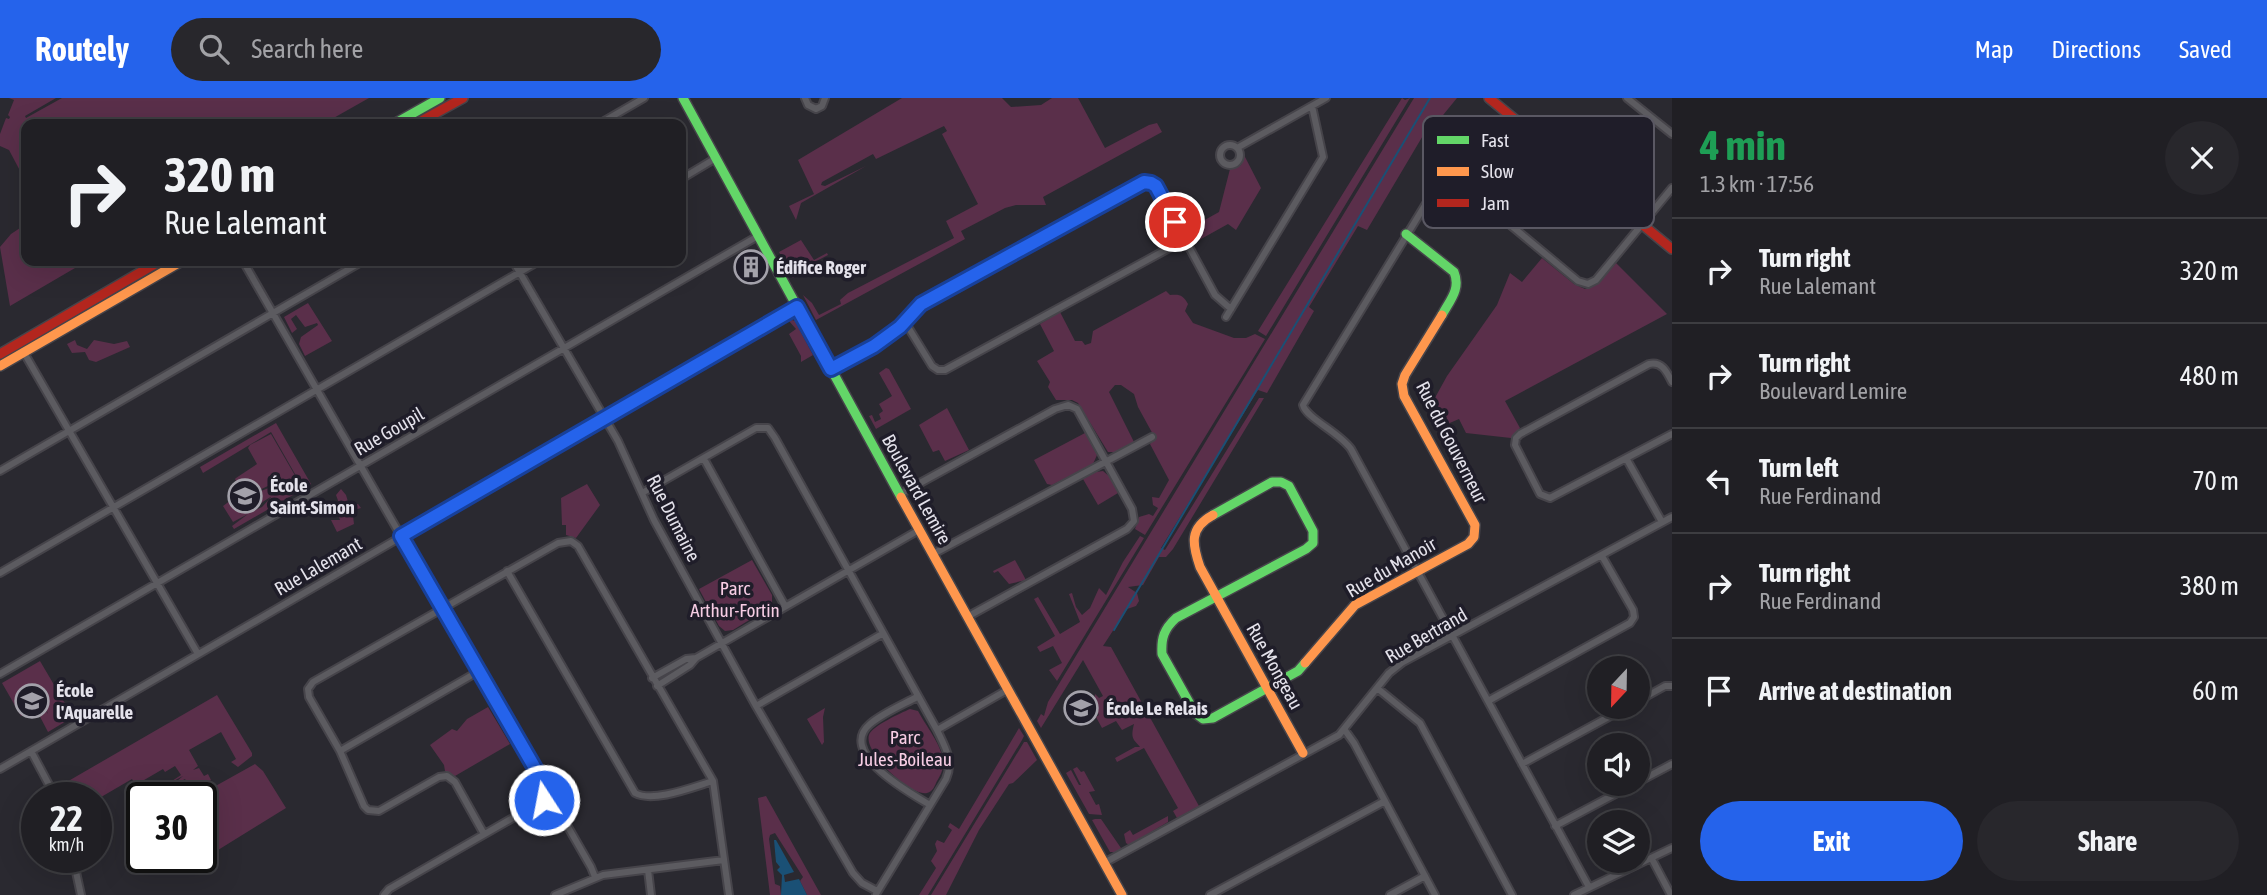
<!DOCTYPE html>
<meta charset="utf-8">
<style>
body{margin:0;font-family:"Asap Condensed",sans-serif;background:#28272c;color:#f1f3f6;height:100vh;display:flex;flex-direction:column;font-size:26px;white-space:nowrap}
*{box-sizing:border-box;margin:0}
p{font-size:23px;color:#a2a2a6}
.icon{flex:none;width:38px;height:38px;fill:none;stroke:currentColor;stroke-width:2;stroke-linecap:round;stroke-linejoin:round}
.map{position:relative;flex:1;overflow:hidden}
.drawer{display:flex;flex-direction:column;background:#201f24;width:595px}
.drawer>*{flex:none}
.top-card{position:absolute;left:21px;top:21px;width:665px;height:147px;border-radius:14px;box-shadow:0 7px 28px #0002,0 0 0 2px #3d3d41;background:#201f24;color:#f1f3f6;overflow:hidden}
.needle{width:46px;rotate:202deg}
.buttons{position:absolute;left:1587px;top:558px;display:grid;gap:14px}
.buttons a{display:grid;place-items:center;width:63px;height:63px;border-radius:50%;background:#201f24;box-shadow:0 7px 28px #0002,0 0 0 2px #3d3d41;font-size:35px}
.speed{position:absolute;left:21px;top:684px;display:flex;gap:14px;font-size:35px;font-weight:700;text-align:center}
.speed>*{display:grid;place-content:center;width:91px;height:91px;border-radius:50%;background:#201f24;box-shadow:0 7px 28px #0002,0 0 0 2px #3d3d41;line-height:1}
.speed small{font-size:18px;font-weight:400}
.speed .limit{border:4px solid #111;border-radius:10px;background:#fff;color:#111}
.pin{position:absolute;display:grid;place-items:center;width:60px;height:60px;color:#fff;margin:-30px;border:4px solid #fff;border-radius:50%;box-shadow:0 2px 7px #0007}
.me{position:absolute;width:77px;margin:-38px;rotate:349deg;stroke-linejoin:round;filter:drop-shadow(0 0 5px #0008)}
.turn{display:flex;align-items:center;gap:24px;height:147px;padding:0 28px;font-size:32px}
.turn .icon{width:91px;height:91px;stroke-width:2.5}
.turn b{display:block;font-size:49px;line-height:60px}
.round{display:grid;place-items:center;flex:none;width:74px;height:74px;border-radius:37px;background:#28272c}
.overview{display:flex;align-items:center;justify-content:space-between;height:119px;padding:0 28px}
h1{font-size:42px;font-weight:700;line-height:52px;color:#1e9e55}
.button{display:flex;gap:14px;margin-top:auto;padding:14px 28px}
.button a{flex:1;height:80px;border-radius:42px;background:#2563eb;color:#fff;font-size:28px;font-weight:700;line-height:80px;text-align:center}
.button a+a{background:#28272c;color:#f1f3f6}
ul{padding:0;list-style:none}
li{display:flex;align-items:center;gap:21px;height:105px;padding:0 28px;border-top:2px solid #3d3d41}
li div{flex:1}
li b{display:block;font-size:26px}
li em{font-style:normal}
header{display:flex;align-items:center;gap:42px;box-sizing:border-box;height:98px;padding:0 35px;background:#2563eb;color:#fff}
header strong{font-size:33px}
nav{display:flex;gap:38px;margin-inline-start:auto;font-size:24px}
.search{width:490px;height:63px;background:#28272c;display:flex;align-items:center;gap:18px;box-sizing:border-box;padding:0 24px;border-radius:38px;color:#a2a2a6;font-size:26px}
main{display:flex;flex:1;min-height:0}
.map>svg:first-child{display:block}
.green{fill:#5a2f4a}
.water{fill:#1a5075}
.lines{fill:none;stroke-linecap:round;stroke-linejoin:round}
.stream{stroke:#1a5075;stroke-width:2}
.street-casing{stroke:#46444a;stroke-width:10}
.fast-casing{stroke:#46444a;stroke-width:12}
.slow-casing{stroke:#46444a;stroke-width:12}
.jam-casing{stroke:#46444a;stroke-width:12}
.street{stroke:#5c5b60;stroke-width:6}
.fast{stroke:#63d668;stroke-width:9}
.slow{stroke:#ff974d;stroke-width:9}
.jam{stroke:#b3261e;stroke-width:9}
.route-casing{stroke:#184099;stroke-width:18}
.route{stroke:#2563eb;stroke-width:12}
.labels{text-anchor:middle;stroke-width:7;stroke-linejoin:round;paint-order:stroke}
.poi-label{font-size:19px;font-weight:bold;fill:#e4e2eb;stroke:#1f1d29;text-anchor:start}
.street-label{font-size:19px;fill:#e4e2eb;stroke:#1f1d29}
.park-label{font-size:19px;fill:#f7cde4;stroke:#1f1d29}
.key{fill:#1f1d29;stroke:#5a5863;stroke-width:2}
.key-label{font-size:19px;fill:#e4e2eb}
</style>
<header>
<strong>Routely</strong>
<div class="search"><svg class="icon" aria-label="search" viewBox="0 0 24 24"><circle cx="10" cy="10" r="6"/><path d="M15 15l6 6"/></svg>Search here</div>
<nav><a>Map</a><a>Directions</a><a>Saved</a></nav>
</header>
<main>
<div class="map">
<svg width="1672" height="797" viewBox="0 0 1672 797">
<rect width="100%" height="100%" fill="#2a2930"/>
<path class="green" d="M9 0H56L25 18 26 20 62 0H369L323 26H26V84L9 52 0 48V36L6 20 9 21 10 19 8 17 14 2Z
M902 0H1002L1011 9 1041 7 1052 0H1078L1105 50 1149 27 1157 25 1162 34 1043 99 1046 107H1016L1005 110 961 133 965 141 816 222 803 197 812 205 819 217 841 206 840 202 848 195 954 140 946 123 978 106 942 36 947 33 944 28 876 61 873 56 822 84 821 87 825 88 866 68 801 105 796 122 789 108 814 96 798 62Z
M1402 0 1405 2 1410 0 1266 238 1258 233Z
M1414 0H1457L1439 22 1434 19 1367 132 1358 128 1309 209 1314 213 1267 295 1258 292 1161 450 1165 452 1259 300H1264L1173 451 1166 459H1159L1143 487 1128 489 1137 495 1139 503 1136 508 1127 511 1103 548 1111 549 1199 708 1177 720 1173 713 1178 710 1144 650 1117 664 1115 660 1135 649H1140C1134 641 1130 642 1134 626L1122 632 1116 623 1102 630 1096 619 1099 617 1094 606 1095 596 1099 600 1103 598 1083 562 1041 630 1037 623 1041 616 1044 618 1048 604Z
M1244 57 1261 90 1236 132 1228 126 1192 146 1185 133 1219 114 1230 71 1241 67Z
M26 126V163H87L10 208 0 149 11 136Z
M801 142 814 162 827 155 828 157 803 170 793 180 779 154Z
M1542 160 1574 186 1585 191 1598 186 1616 165 1667 216 1505 303 1520 330 1511 340 1466 335 1459 321 1445 327H1438L1431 307 1447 278 1497 207 1510 175 1522 184Z
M1166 193 1170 197C1180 196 1183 197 1188 206L1185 213 1193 225 1234 240H1246L1255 236 1265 241 1145 437 1135 431 1139 419 1149 416 1153 418 1158 410 1153 407 1152 399 1159 400 1169 382 1150 346 1155 340 1138 309 1134 296 1121 287H1115L1109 294 1134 344 1115 354H1108L1078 305 1072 302H1056L1048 289 1050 284 1037 263 1054 253 1040 226 1060 214 1075 243H1082L1085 247 1091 245 1093 233Z
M308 205 332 243 305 258 299 246 301 239 318 227 317 225 305 229 296 217 291 221 297 231 292 235 284 219Z
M792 222 795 223 813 257 801 264V258L789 236 796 231 789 223Z
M75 242 77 247 87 251 94 242 114 246 127 243 130 249 96 264 89 262 85 254 72 255 67 246Z
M886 270 889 271 911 311 876 331 869 318 872 317 875 324 881 321 879 316 883 313 879 306 892 298 879 275Z
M947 310 969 352 945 363 939 352 933 354 919 327Z
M276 325 311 386 305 390 299 383 271 334 203 375 200 369Z
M1085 335 1097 357 1093 366 1052 387 1047 386 1034 362Z
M271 336 297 381 293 391 281 382 255 394 256 400 250 403 251 406 246 403 244 405 248 412 251 411 253 408 261 404 256 395 276 387 281 383 291 392C270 397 265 402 249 415L262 409 272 398 292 394 293 397 234 431 232 428 248 416 233 424 223 408 242 394 235 381 236 380 257 366 248 350 250 347Z
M1103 373 1110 379 1118 395 1098 407 1083 381 1096 374Z
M587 386 600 407 576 440 566 437V427H562L561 400Z
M341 391 346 397 349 407 358 406 361 410 354 412 356 416 353 418 354 426 337 434 331 422H340L337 413 340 408 336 397Z
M1140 438 1144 440 1057 583 1049 572 1062 565 1053 548 1040 554 1037 549 1055 538 1034 501 1038 499 1060 536 1080 524 1069 496 1072 495 1076 509 1082 517 1090 510 1099 490 1106 497 1123 464Z
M752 462 772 497V508L733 532 725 533 719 528 699 491Z
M1015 462 1026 482 1009 486 998 473 994 475 993 473Z
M40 563 73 619 48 634 36 611 43 608 48 616 44 605 21 618 2 585Z
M217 597 252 655V658L238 669 231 664 236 661 221 634 189 652 198 668 193 672 199 670 204 678 208 676 211 682 199 691H191L185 681 170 689 183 678 166 687 181 677 175 668 165 674 163 671 139 685 146 700H143L132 681 96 702 63 700 58 689Z
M488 609 510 646 455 678 445 673 444 667 430 647 452 631 457 633 467 621Z
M825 610 823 619 824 644 822 647 807 621Z
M910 611 918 613C926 628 941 646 943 662 944 670 941 677 937 683 935 687 933 694 927 695 912 699 863 655 869 637 872 628 901 615 910 611Z
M1019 630 1024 638 1022 642 928 797H919L936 770 931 763 937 753 935 746 937 742 944 745 952 732 948 729 950 725 959 731Z
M1024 644H1027L1037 662 1013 685 1009 686 979 732 946 797H931Z
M255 666 263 673 286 710 210 757 201 752V748L211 742 201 745V716L204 714 201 708V700H199L203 695Z
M1077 669 1081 674 1084 673 1095 693 1089 694 1096 707 1099 706 1102 717 1089 716 1066 675 1071 672 1079 687H1081L1073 671Z
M766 698 821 797H807L800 783 803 779 775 735 770 737 769 741 775 786 780 788 781 797H770L758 700Z
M1168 718V724L1129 747 1126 745 1124 736 1130 732 1133 737Z
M1095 721H1101L1121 750 1118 754H1110L1092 722Z"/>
<path class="water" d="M774 742H776L794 774 784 777 785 784 799 781 807 797H781L782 777 777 772 780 769 776 764Z"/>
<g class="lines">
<path class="stream" d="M1114 532 1430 0"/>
<defs>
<path id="street" d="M805 0 808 7 816 11 822 8 825 0
M1627 0 1672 36
M599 26 644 0
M1220 57a10 10 0 1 1 20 0a10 10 0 1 1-20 0Z
M1237 50 1326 0
M681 81 716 60
M243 163 591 769 595 779
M513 163 618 343 654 422 756 608 853 775 862 785 877 793
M1226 219 1323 59 1312 8
M905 224 932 268 938 272H945L1184 142
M23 253 198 556
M831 271 875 248 900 229 923 205 1146 84 1156 88 1215 197 1231 211
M1672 284C1667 274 1662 263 1649 266L1520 336 1516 340 1515 347 1540 396 1550 400 1672 336
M1626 360 1662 424
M704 361 785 508
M0 373 363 163
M642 395 756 330H768L775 340 937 632C945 649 954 663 946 681L876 796
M900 396 1055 311 1068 307 1077 311 1132 411 1134 423 1127 431 967 519
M933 456 1152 339
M507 473 635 695C653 705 693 689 713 683
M0 475 539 163
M0 576 758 138
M652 580 686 561 696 560
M657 588 690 567 696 560 919 432
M1377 590 1420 625 1512 797
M917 599C902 607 883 615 870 626 836 655 912 696 930 707
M1488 603 1630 525 1634 519 1633 512 1602 458
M1638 603 1665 588H1672
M756 608 882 536
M1344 631 1354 645 1435 797
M937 632 1007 592
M31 653 56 700
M340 653 479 573
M1522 666 1627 609
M0 671 798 209
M1638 684 1672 666
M1555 728 1634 686
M484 736 455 684 447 678 439 679 379 713 368 712 364 708 340 653 309 599 308 591 313 584 558 445 571 443 578 448 713 683 729 797
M73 760 81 797
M1652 761 1671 797
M1104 765 1339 637 1389 575 1403 564 1672 419
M648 772 651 797
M1589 789 1351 351C1339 334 1306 320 1303 307L1441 81 1450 79 1456 82 1578 183 1588 186 1596 182 1672 90
M384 797 389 791 551 698
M555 797 603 777 724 762
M1210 797 1385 703
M1390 797 1425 778
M1574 797 1672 750"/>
<path id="fast" d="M683 0 901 399
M394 26 440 0
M1406 136 1454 174C1461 191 1450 202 1442 217
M1213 417 1272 384H1281L1289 388 1313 433V445L1306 451 1176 520C1164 531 1161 540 1162 556L1195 615 1203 621 1213 620 1298 573 1305 565"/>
<path id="slow" d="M0 268 182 163
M901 399 1122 797
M1213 417C1189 430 1192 446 1200 469L1303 655
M1305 565 1355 507 1468 446 1474 439 1475 427 1404 298 1402 286 1405 277 1442 217"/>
<path id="jam" d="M1489 0 1672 151
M416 26 463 0
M0 256 160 163"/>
</defs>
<use href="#street" class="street-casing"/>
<use href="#fast" class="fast-casing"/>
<use href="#slow" class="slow-casing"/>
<use href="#jam" class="jam-casing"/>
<use href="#street" class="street"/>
<use href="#fast" class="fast"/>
<use href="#slow" class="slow"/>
<use href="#jam" class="jam"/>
</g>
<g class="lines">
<defs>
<path id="route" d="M544 702 551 698 401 438 797 209 831 271 874 248 900 229 921 206 1144 84 1151 85 1156 88 1175 124"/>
</defs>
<use href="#route" class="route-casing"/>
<use href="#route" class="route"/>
</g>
<defs>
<symbol id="building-ring" viewBox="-11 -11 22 22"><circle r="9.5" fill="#1f1d29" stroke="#a3a1aa" stroke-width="1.5"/><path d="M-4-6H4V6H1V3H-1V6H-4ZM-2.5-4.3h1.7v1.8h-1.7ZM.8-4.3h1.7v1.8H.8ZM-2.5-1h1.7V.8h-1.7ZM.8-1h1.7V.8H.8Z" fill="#a3a1aa"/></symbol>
<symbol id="school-ring" viewBox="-11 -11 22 22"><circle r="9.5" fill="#1f1d29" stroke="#a3a1aa" stroke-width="1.5"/><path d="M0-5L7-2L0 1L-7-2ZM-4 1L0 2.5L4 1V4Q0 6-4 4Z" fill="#a3a1aa"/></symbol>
</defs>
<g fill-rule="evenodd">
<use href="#building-ring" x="732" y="150" width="38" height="38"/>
<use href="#school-ring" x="226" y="379" width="38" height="38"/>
<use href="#school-ring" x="13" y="584" width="38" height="38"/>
<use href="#school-ring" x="1062" y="591" width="38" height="38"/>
</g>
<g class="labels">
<g class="poi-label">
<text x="776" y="176">Édifice Roger</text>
<text x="270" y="394">École<tspan x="270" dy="22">Saint-Simon</tspan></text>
<text x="56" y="599">École<tspan x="56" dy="22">l'Aquarelle</tspan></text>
<text x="1106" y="617">École Le Relais</text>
</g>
<g class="street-label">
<text transform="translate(389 333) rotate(-30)" y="7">Rue Goupil</text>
<text transform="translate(1452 344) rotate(63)" y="7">Rue du Gouverneur</text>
<text transform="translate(917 391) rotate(61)" y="7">Boulevard Lemire</text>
<text transform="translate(674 420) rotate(63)" y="7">Rue Dumaine</text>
<text transform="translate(318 468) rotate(-30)" y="7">Rue Lalemant</text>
<text transform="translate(1391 469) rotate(-30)" y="7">Rue du Manoir</text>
<text transform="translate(1426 537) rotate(-30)" y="7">Rue Bertrand</text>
<text transform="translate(1275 568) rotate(61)" y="7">Rue Mongeau</text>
</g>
<g class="park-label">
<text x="735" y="497">Parc<tspan x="735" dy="22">Arthur-Fortin</tspan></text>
<text x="905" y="646">Parc<tspan x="905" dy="22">Jules-Boileau</tspan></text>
</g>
</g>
<rect x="1423" y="18" width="231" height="112" rx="10" class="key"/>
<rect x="1437" y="38" width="32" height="8" fill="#63d668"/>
<rect x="1437" y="69" width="32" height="9" fill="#ff974d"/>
<rect x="1437" y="101" width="32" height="8" fill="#b3261e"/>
<g class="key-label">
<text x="1481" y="49">Fast</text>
<text x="1481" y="80">Slow</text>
<text x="1481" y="112">Jam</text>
</g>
</svg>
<div class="buttons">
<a><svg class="needle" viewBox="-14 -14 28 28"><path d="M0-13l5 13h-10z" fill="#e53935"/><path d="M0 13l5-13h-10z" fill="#a2a2a6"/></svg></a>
<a><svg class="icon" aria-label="sound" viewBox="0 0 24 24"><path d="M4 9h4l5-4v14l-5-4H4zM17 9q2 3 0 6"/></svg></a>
<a><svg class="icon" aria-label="layers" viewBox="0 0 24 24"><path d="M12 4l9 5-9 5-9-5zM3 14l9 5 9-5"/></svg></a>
</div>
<div class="speed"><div>22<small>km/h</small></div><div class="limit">30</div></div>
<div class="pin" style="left:1175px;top:124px;background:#d93025"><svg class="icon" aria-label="arrive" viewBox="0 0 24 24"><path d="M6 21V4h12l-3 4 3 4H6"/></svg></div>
<svg class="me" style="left:544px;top:702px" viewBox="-20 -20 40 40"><circle r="17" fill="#2563eb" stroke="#fff" stroke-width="3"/><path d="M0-11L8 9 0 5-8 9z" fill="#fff"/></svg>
<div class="top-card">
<div class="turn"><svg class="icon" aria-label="right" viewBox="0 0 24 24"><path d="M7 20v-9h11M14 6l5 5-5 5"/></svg><div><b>320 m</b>Rue Lalemant</div></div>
</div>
</div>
<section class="drawer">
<div class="overview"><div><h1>4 min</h1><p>1.3 km · 17:56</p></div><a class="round"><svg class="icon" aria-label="close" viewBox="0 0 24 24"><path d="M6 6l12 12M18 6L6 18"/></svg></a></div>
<ul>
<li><svg class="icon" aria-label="right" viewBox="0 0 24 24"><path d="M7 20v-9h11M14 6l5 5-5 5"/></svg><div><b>Turn right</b><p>Rue Lalemant</p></div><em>320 m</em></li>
<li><svg class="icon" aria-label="right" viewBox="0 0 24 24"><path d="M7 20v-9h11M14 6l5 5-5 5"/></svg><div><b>Turn right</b><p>Boulevard Lemire</p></div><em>480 m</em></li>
<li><svg class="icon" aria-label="left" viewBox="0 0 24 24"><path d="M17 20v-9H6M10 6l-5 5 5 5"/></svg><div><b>Turn left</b><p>Rue Ferdinand</p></div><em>70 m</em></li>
<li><svg class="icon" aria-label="right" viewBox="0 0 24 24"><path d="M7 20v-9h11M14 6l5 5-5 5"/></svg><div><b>Turn right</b><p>Rue Ferdinand</p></div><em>380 m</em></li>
<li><svg class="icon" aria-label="arrive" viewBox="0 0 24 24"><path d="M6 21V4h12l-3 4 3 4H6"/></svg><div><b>Arrive at destination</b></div><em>60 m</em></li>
</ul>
<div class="button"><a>Exit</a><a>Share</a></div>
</section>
</main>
